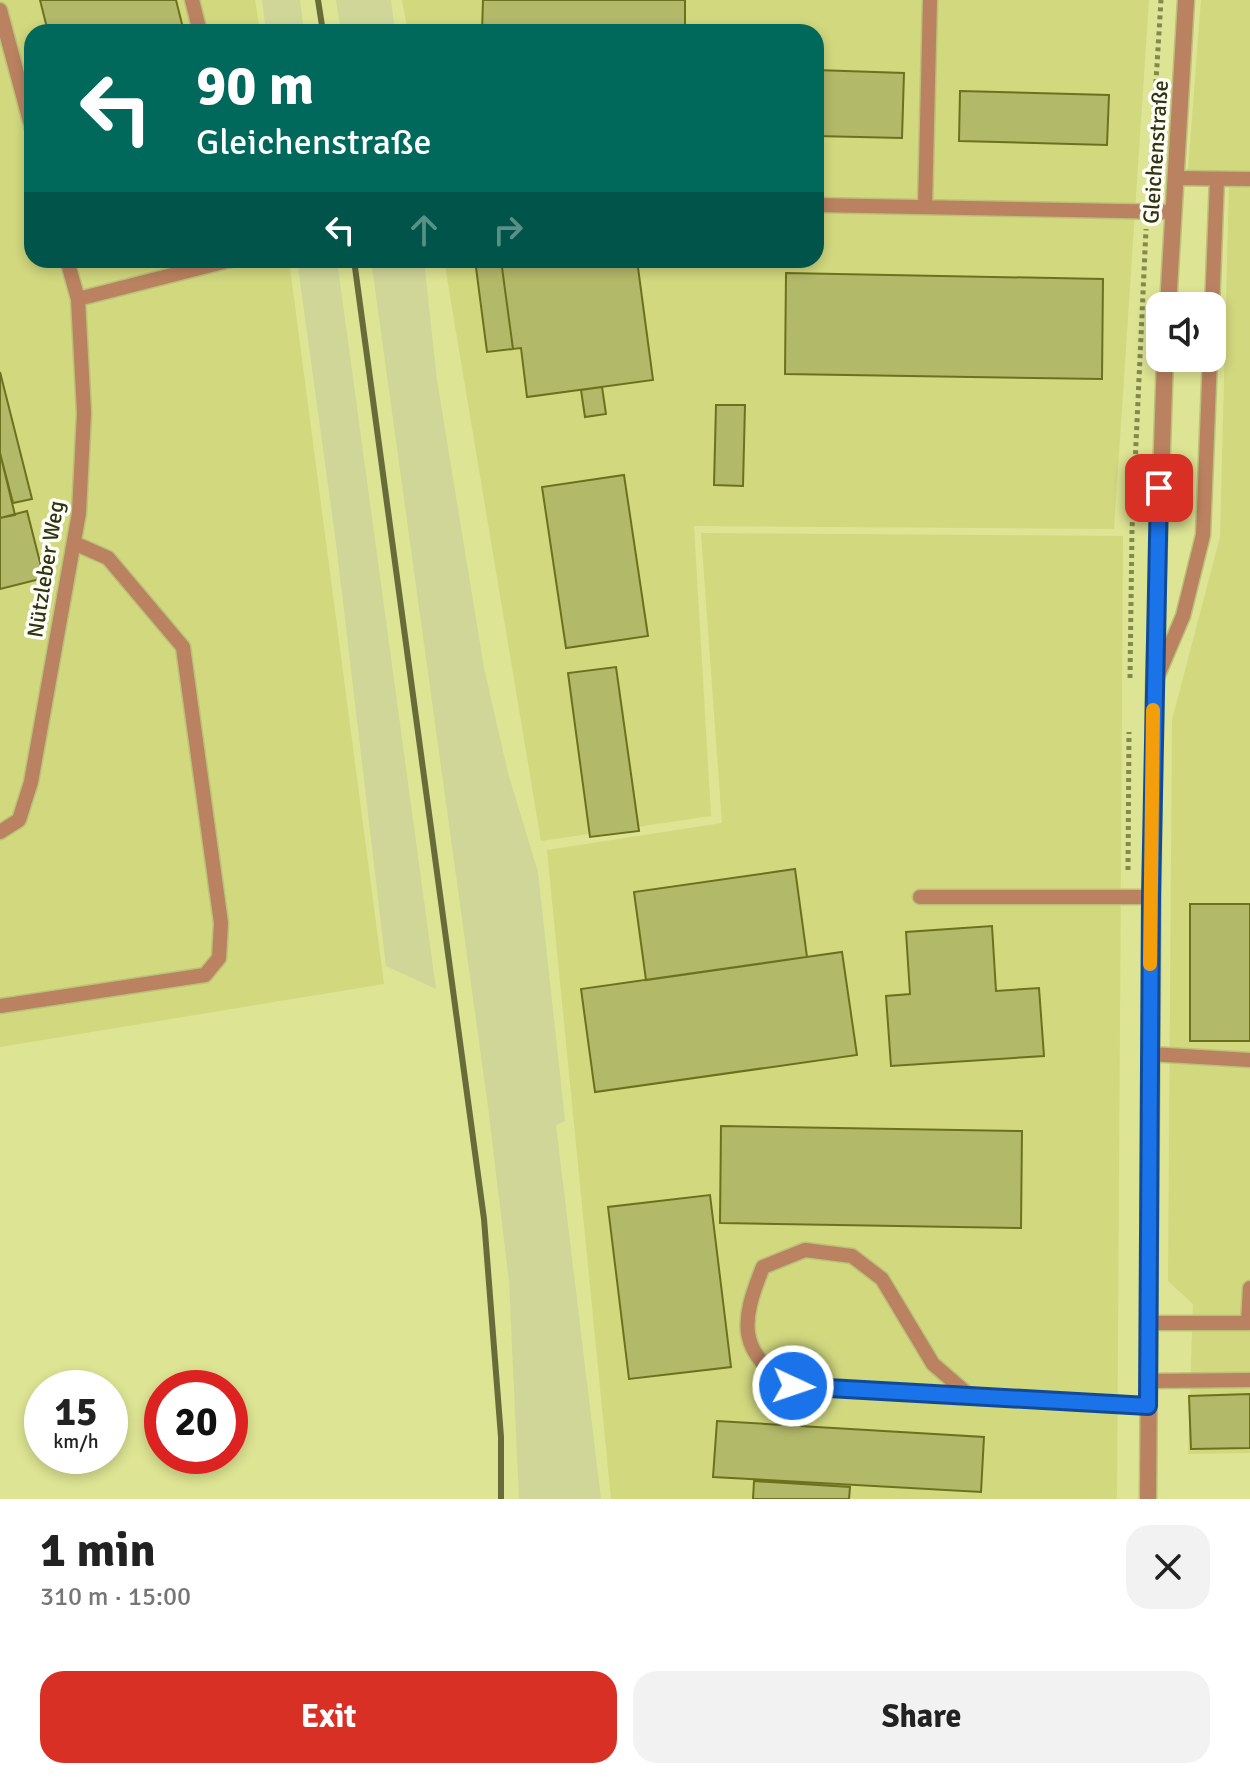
<!DOCTYPE html>
<meta charset="utf-8">
<style>
body{margin:0;font-family:Signika,sans-serif;background:#f2f2f2;color:#222;height:100vh;display:flex;flex-direction:column;font-size:30px;white-space:nowrap}
*{box-sizing:border-box;margin:0}
p{font-size:26px;color:#767676}
.icon{flex:none;width:44px;height:44px;fill:none;stroke:currentColor;stroke-width:2;stroke-linecap:round;stroke-linejoin:round}
.map{position:relative;height:1499px;overflow:hidden}
.sheet{display:flex;flex-direction:column;background:#fff;flex:1}
.sheet>*{flex:none}
.banner{position:absolute;left:24px;top:24px;width:800px;height:244px;border-radius:24px;box-shadow:0 4px 12px #0003;background:#00695c;color:#fff;overflow:hidden}
.fabs{position:absolute;left:1146px;top:292px;display:grid;gap:16px}
.fabs a{display:grid;place-items:center;width:80px;height:80px;border-radius:16px;background:#fff;box-shadow:0 4px 12px #0003;font-size:40px}
.speed{position:absolute;left:24px;top:1370px;display:flex;gap:16px;font-size:40px;font-weight:700;text-align:center}
.speed>*{display:grid;place-content:center;width:104px;height:104px;border-radius:50%;background:#fff;box-shadow:0 4px 12px #0003;line-height:1}
.speed small{font-size:20px;font-weight:400}
.speed .limit{border:12px solid #d22;background:#fff;color:#111}
.pin{position:absolute;display:grid;place-items:center;width:68px;height:68px;color:#fff;margin:-34px;border-radius:16px;box-shadow:0 4px 12px #0006}
.me{position:absolute;width:88px;margin:-44px;rotate:93deg;stroke-linejoin:round;filter:drop-shadow(0 0 6px #0008)}
.turn{display:flex;align-items:center;gap:28px;height:168px;padding:0 40px;font-size:36px}
.turn .icon{width:104px;height:104px;stroke-width:2.5}
.turn b{display:block;font-size:56px;line-height:68px}
.lanes{display:flex;align-items:center;height:76px;padding:0 40px;background:#0003;justify-content:center;gap:40px;direction:ltr}
.lanes .off{opacity:.35}
.round{display:grid;place-items:center;flex:none;width:84px;height:84px;border-radius:24px;background:#f2f2f2}
.headline{display:flex;align-items:center;justify-content:space-between;height:136px;padding:0 40px}
h1{font-size:48px;font-weight:700;line-height:60px}
.primary-button{display:flex;gap:16px;margin-top:auto;padding:16px 40px}
.primary-button a{flex:1;height:92px;border-radius:24px;background:#d93025;color:#fff;font-size:32px;font-weight:700;line-height:92px;text-align:center}
.primary-button a+a{background:#f2f2f2;color:#222}
.map>svg:first-child{display:block}
.built{fill:#d1d87e}
.green{fill:#d0d698}
.building{fill:#b2b969;stroke:#6c711d;stroke-width:2}
.lines{fill:none;stroke-linecap:round;stroke-linejoin:round}
.service-casing{stroke:#bbc179;stroke-width:17}
.tertiary-casing{stroke:#bbc179;stroke-width:19}
.path{stroke:#83884f;stroke-width:5;stroke-dasharray:4 4;stroke-linecap:butt}
.service{stroke:#ba8260;stroke-width:14}
.tertiary{stroke:#ba8260;stroke-width:16}
.rail{stroke:#686c3b;stroke-width:6}
.route-casing{stroke:#114b97;stroke-width:20}
.route{stroke:#1a73e8;stroke-width:14}
.slow{stroke:#f59e0b;stroke-width:14}
.labels{text-anchor:middle;stroke-width:7;stroke-linejoin:round;paint-order:stroke}
.street-label{font-size:22px;fill:#313311;stroke:#fdfff7}
</style>
<div class="map">
<svg width="1250" height="1499" viewBox="0 0 1250 1499">
<rect width="100%" height="100%" fill="#dde493"/>
<path class="built" d="M0 0H255L260 32H32V260H289L384 984 0 1047Z
M402 0H1149L1114 529 694 526 711 816 541 841 444 260H816V32H408Z
M1201 0H1250V1453L1188 1454 1193 1304 1168 1281 1172 720 1220 537 1229 184 1187 183Z
M701 533 1123 536 1117 1499H611L547 850 722 823Z"/>
<path class="green" d="M262 0H300L304 32H266Z
M336 0H391L395 32H341Z
M297 260H337L436 989 386 966 336 543Z
M371 260H424L437 380 484 668 508 773 538 872 565 1121 556 1125 601 1499H519L509 1281 488 1107Z"/>
<path class="building" d="M40 0H176L184 32H48Z
M483 0H685V32H482Z
M816 70 904 73 902 138 816 136Z
M960 91 1109 95 1107 145 959 141Z
M475 260H501L513 349 487 352Z
M501 260H637L653 380 527 397 521 348 513 349Z
M786 273 1103 279 1102 379 785 374Z
M0 372 32 499 13 503 0 453Z
M602 387 606 414 585 417 581 390Z
M716 405H745L743 486 714 485Z
M0 453 15 515 0 518Z
M624 475 648 636 566 648 542 487Z
M27 511 44 578 0 589V518Z
M616 667 639 831 590 837 568 673Z
M795 869 807 957 646 980 634 892Z
M1190 904H1250V1041H1190Z
M992 926 996 991 1039 988 1044 1056 891 1066 886 996 910 994 906 932Z
M842 952 857 1055 595 1092 581 989Z
M721 1126 1022 1131 1021 1228 720 1223Z
M710 1195 731 1367 629 1379 608 1207Z
M1250 1394V1448L1191 1449 1189 1396Z
M717 1421 984 1437 981 1492 713 1477Z
M754 1481 850 1487 849 1499H753Z"/>
<g class="lines">
<defs>
<path id="service" d="M192 0 200 32
M0 10 32 129
M1175 178 1250 179
M816 205 1172 212
M925 207 930 0
M67 260 78 299 231 260
M1212 308 1217 179
M1155 682 1183 616 1203 535 1210 358
M0 832 19 820 31 782 79 513 84 413 78 299
M920 897H1151
M0 1006 205 975 219 958 221 923 183 647 108 558 74 543
M1150 1054 1250 1060
M1148 1323H1248L1250 1288
M1148 1381 1250 1380
M970 1396 793 1386C737 1353 740 1323 763 1267L805 1250 852 1256 882 1279 933 1364 970 1396 1148 1406"/>
<path id="tertiary" d="M1168 306 1186 0
M1148 1499 1154 686 1165 358"/>
</defs>
<use href="#service" class="service-casing"/>
<use href="#tertiary" class="tertiary-casing"/>
<path class="path" d="M1149 195 1161 0
M1130 678 1132 529 1146 229
M1128 870 1129 732"/>
<use href="#service" class="service"/>
<use href="#tertiary" class="tertiary"/>
<path class="rail" d="M318 0 323 32
M354 260 484 1219 501 1437V1499"/>
</g>
<g class="lines">
<defs>
<path id="route" d="M793 1386 1148 1406 1151 897 1159 488"/>
</defs>
<use href="#route" class="route-casing"/>
<use href="#route" class="route"/>
<path class="slow" d="M1150 964 1153 710"/>
</g>
<g class="labels">
<g class="street-label">
<text transform="translate(1155 152) rotate(-86)" y="8">Gleichenstraße</text>
<text transform="translate(45 569) rotate(-81)" y="8">Nützleber Weg</text>
</g>
</g>
</svg>
<div class="fabs">
<a><svg class="icon" aria-label="sound" viewBox="0 0 24 24"><path d="M4 9h4l5-4v14l-5-4H4zM17 9q2 3 0 6"/></svg></a>
</div>
<div class="speed"><div>15<small>km/h</small></div><div class="limit">20</div></div>
<div class="pin" style="left:1159px;top:488px;background:#d93025"><svg class="icon" aria-label="arrive" viewBox="0 0 24 24"><path d="M6 21V4h12l-3 4 3 4H6"/></svg></div>
<svg class="me" style="left:793px;top:1386px" viewBox="-20 -20 40 40"><circle r="17" fill="#1a73e8" stroke="#fff" stroke-width="3"/><path d="M0-11L8 9 0 5-8 9z" fill="#fff"/></svg>
<div class="banner">
<div class="turn"><svg class="icon" aria-label="left" viewBox="0 0 24 24"><path d="M17 20v-9H6M10 6l-5 5 5 5"/></svg><div><b>90 m</b>Gleichenstraße</div></div>
<div class="lanes"><svg class="icon" aria-label="left" viewBox="0 0 24 24"><path d="M17 20v-9H6M10 6l-5 5 5 5"/></svg><svg class="icon off" aria-label="ahead" viewBox="0 0 24 24"><path d="M12 20V5M6 11l6-6 6 6"/></svg><svg class="icon off" aria-label="right" viewBox="0 0 24 24"><path d="M7 20v-9h11M14 6l5 5-5 5"/></svg></div>
</div>
</div>
<section class="sheet">
<div class="headline"><div><h1>1 min</h1><p>310 m · 15:00</p></div><a class="round"><svg class="icon" aria-label="close" viewBox="0 0 24 24"><path d="M6 6l12 12M18 6L6 18"/></svg></a></div>
<div class="primary-button"><a>Exit</a><a>Share</a></div>
</section>
